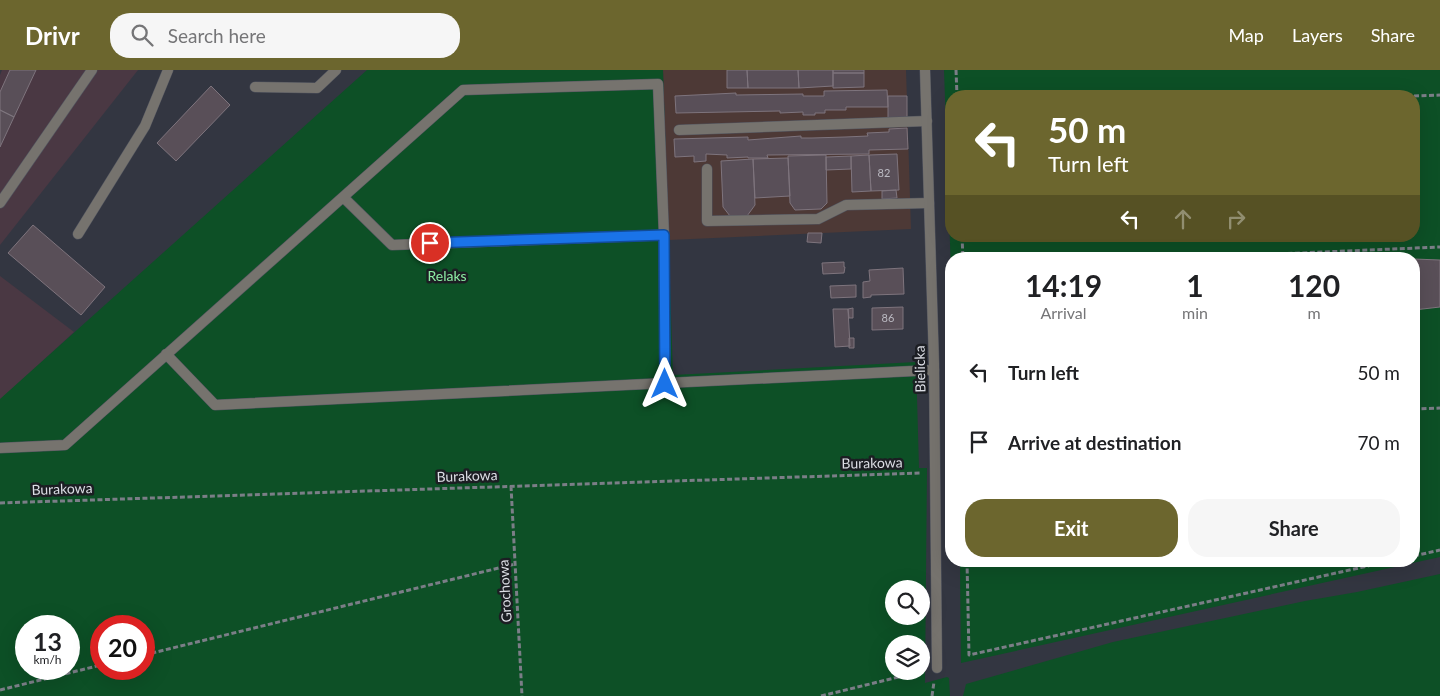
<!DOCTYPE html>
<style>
body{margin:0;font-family:Lato,sans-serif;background:#f6f6f6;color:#202124;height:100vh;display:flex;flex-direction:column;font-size:19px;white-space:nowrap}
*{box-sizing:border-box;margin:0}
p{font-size:16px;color:#757577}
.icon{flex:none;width:28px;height:28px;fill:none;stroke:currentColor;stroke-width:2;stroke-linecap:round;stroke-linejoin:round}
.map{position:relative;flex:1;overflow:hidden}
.details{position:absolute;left:945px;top:182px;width:475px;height:315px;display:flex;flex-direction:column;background:#fff;border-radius:20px;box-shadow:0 5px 20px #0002}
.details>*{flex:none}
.top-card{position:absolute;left:945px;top:20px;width:475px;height:152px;border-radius:20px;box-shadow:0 5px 20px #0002;background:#6c662e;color:#fff;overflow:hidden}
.fabs{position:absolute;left:885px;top:510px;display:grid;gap:10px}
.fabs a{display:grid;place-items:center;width:45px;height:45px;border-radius:50%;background:#fff;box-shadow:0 5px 20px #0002;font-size:25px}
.speed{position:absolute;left:15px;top:545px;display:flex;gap:10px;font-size:25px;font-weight:700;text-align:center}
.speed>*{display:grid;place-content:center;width:65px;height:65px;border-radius:50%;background:#fff;box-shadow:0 5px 20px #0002;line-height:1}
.speed small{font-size:12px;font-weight:400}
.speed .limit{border:8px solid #d22;background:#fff;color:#111}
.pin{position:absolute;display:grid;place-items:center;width:42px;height:42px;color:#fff;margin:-21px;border:2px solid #fff;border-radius:50%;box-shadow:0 1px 5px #0007}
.me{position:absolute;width:55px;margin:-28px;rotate:0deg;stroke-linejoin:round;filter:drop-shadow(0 0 4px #0008)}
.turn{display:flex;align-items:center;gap:18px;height:105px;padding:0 20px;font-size:22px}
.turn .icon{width:65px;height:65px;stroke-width:2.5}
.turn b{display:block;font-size:35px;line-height:42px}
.lanes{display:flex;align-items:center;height:48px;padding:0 20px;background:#0003;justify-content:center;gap:25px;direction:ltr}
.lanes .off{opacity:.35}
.eta{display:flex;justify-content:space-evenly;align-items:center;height:85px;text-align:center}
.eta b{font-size:30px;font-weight:700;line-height:35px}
.action{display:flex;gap:10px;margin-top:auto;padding:10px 20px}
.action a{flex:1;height:58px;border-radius:20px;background:#6c662e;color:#fff;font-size:20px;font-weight:700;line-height:58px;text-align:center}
.action a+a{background:#f6f6f6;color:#202124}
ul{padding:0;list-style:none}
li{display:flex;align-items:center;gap:15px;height:70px;padding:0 20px}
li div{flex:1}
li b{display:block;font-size:19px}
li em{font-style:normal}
header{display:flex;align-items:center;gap:30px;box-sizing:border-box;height:70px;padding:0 25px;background:#6c662e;color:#fff}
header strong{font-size:24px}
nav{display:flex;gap:28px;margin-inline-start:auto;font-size:18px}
.search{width:350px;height:45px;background:#f6f6f6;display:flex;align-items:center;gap:12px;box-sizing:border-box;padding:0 18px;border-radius:20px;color:#757577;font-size:19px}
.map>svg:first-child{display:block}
.commercial{fill:#4d3936}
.industrial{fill:#4a3843}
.green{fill:#0d5026;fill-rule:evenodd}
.building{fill:#594f58;stroke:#7e747d}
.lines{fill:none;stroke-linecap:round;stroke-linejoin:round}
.lane-casing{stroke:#51545f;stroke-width:11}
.street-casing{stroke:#51545f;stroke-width:11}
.path{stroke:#7b7e87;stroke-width:3;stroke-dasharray:5 2.5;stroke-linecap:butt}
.lane{stroke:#76736e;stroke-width:10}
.street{stroke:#76736e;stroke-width:10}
.route-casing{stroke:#114b97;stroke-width:12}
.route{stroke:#1a73e8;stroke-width:9}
.labels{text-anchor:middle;stroke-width:5;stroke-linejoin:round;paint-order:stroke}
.number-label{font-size:11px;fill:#bbbac2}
.park-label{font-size:14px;fill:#8ceda4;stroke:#1c1e23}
.street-label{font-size:14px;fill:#dcdee5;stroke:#1c1e23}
</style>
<header>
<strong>Drivr</strong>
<div class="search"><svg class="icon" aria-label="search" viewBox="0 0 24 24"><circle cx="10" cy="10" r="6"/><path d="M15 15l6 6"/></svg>Search here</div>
<nav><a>Map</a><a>Layers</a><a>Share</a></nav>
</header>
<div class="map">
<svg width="1440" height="626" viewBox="0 0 1440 626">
<rect width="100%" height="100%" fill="#333641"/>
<path class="commercial" d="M663 0H906L911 159 669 170Z"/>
<path class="industrial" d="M2 0H138L0 175V5Z
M0 206 74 262 0 330Z"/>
<path class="green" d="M367 0H663L673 305 916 292 919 398H927L925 613 947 607 949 608 950 626H0V329ZM894 519H921V546H894ZM26 556H69V599H26ZM101 556H144V599H101ZM894 574H921V601H894Z
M944 0H1440V487L961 593 960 491H1414V189H951V201ZM951 26H1414V166H951Z
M1440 504V626H963L966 614 1113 572 1305 531 1357 522Z"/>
<path class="building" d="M10 0H36L14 47 0 40V22Z
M727 0H747L748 18H727Z
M747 0H798L799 18H748Z
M798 0H833V16L799 18Z
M833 0H864V3H833Z
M833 3H864V17L833 18Z
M211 16 230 35 176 91 157 73Z
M887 20 888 37H846V40H825V43H815V45H803V42L780 43V41L676 43 675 26 736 23V25L803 24V26H824V21Z
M888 26H907V48H888Z
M0 40 14 47 0 77Z
M907 58 908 79 869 80V84L767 85 768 88H748V87L727 88V85L706 84V91L694 92V86L675 87 674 69 748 67V70L801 66V68H812L845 67 868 66 867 63 889 62V59Z
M897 84 899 120 871 121 869 85Z
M826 85 827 133 821 139 795 140 790 133 788 86Z
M869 85 871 121 852 122 851 86Z
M851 86V99L826 100V87Z
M788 88 790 126 755 128 753 89Z
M753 89 755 135 747 146H730L723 137 721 91Z
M896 120 897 128 882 129V121Z
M33 155 105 217 81 245 8 183Z
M808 163H822L821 173 807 172Z
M1414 189 1440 190V237L1414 240Z
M844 192V197H845L844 203 823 204 822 193Z
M903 198 904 224 871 225V227L863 228V212L870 211 869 200Z
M856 215V227L831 228 830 216Z
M903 237V259L872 260V238Z
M853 238V248H849L848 239Z
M833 239H848L850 276 835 277Z
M849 268H854V278H849Z"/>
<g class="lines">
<defs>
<path id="lane" d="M255 17 317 18 336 0
M679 60 927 51
M707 99V151L818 149 846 135 929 133
M343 127 392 175 664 165
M0 133 92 0
M78 164 145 56 168 0
M166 284 215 335 934 300
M0 378 65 375 463 20 658 14 664 165 665 313"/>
<path id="street" d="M925 0 934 294 937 598"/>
</defs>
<use href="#lane" class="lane-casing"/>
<use href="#street" class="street-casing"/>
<path class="path" d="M956 0 957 26
M1414 26 1440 25
M962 166 963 189
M1160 189 1440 177
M1414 339 1440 338
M511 416 522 626
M0 433 921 403
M1414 486 1440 480
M967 491 969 585 1390 491
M144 585 515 494
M0 620 101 595
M821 626 923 601
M932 626 934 612"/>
<use href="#lane" class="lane"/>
<use href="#street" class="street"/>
</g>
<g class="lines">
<defs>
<path id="route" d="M430 173 664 165 665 314"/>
</defs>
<use href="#route" class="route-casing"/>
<use href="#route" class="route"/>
</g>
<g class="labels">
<g class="number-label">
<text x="884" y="107">82</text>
<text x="888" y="252">86</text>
</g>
<g class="park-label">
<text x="447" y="211">Relaks</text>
</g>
<g class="street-label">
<text transform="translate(920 299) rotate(-91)" y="5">Bielicka</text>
<text transform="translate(872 393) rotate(-1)" y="5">Burakowa</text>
<text transform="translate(467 406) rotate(-2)" y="5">Burakowa</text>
<text transform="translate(62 419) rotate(-2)" y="5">Burakowa</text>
<text transform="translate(505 521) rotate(-93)" y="5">Grochowa</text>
</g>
</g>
</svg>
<div class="fabs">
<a><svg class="icon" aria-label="search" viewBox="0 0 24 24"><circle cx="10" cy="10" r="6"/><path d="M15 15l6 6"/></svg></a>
<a><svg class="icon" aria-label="layers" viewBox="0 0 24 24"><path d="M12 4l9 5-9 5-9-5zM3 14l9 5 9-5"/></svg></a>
</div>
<div class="speed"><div>13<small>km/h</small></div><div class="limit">20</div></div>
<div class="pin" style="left:430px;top:173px;background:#d93025"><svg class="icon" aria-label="arrive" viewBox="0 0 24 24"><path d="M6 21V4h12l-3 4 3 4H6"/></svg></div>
<svg class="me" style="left:665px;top:314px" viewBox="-20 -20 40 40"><path d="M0-17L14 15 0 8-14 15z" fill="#1a73e8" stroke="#fff" stroke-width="4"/></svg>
<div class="top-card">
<div class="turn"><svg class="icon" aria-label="left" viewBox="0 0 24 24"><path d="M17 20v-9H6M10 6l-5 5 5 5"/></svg><div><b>50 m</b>Turn left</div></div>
<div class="lanes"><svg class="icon" aria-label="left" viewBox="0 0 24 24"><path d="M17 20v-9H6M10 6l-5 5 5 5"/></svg><svg class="icon off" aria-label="ahead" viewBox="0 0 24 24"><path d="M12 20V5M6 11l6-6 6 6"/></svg><svg class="icon off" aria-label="right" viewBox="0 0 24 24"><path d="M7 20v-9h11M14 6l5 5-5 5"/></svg></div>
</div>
<section class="details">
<div class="eta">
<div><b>14:19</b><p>Arrival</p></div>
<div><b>1</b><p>min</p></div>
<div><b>120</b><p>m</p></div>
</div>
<ul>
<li><svg class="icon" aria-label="left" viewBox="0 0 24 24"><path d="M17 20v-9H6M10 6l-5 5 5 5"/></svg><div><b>Turn left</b></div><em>50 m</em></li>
<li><svg class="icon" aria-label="arrive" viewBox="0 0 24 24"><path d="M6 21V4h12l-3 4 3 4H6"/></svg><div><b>Arrive at destination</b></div><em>70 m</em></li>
</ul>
<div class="action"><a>Exit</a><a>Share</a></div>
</section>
</div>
